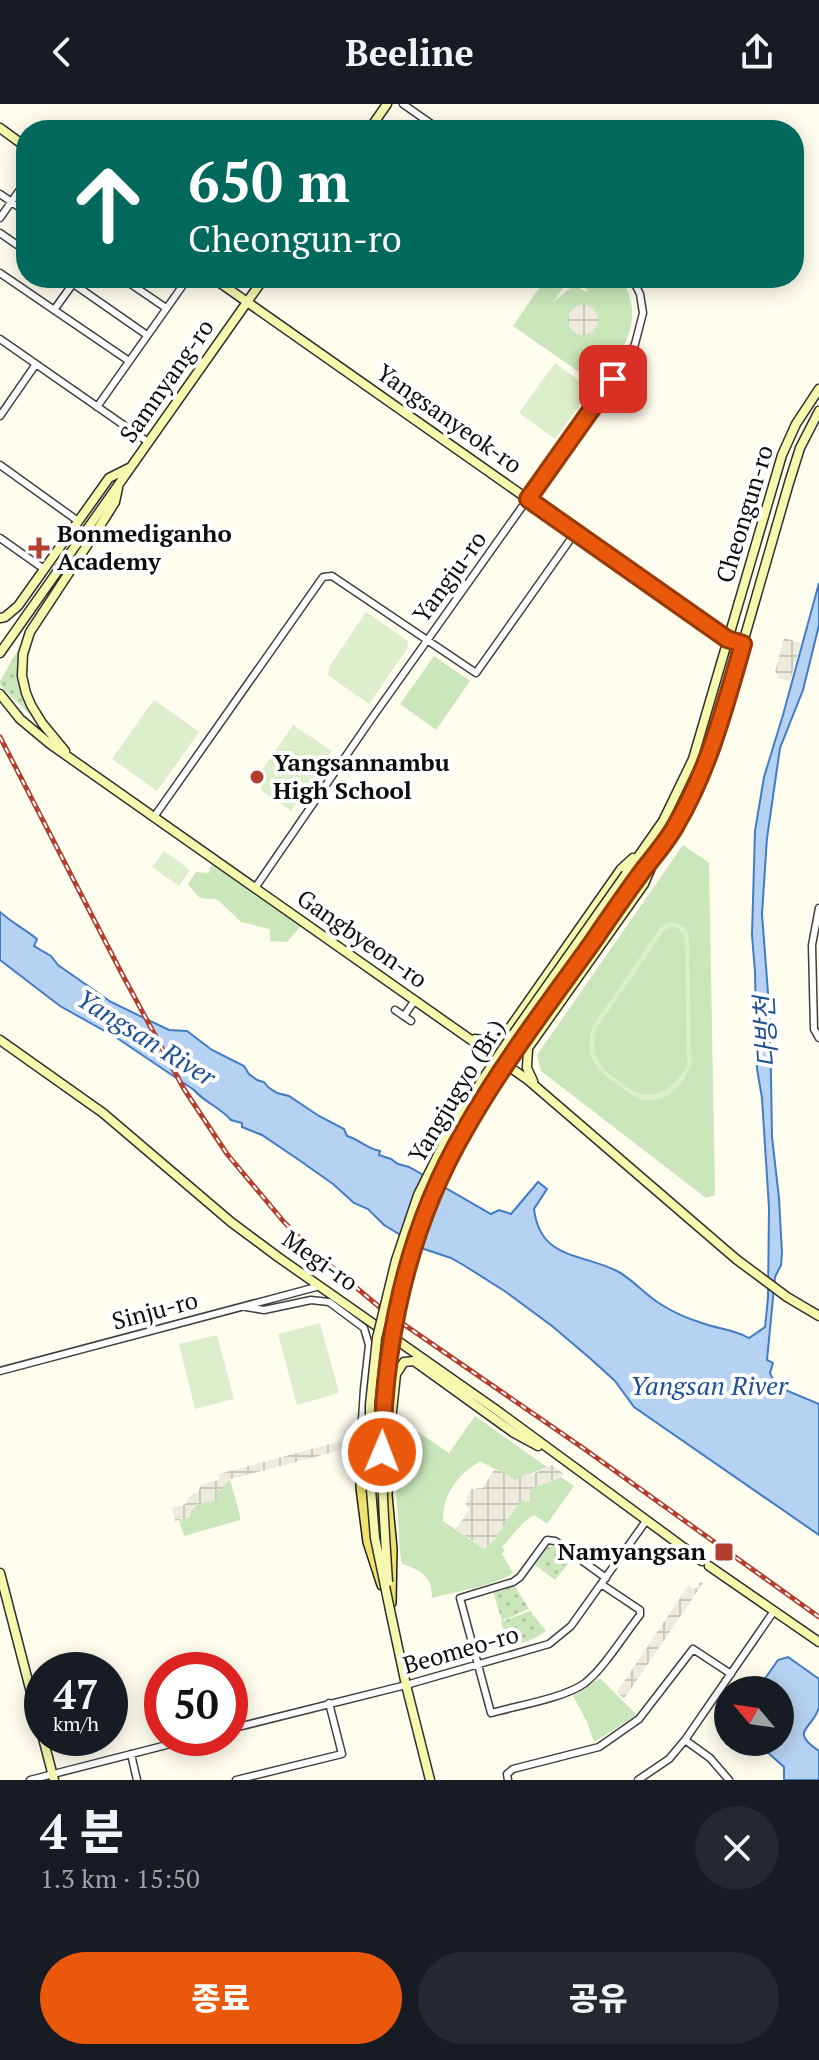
<!DOCTYPE html>
<html lang="ko">
<meta charset="utf-8">
<style>
body{margin:0;font-family:"PT Serif","Noto Sans KR",serif;background:#242831;color:#f1f3f6;height:100vh;display:flex;flex-direction:column;font-size:30px;white-space:nowrap}
*{box-sizing:border-box;margin:0}
p{font-size:26px;color:#9ea1a6}
.icon{flex:none;width:44px;height:44px;fill:none;stroke:currentColor;stroke-width:2;stroke-linecap:round;stroke-linejoin:round}
.map{position:relative;height:1676px;overflow:hidden}
.side{display:flex;flex-direction:column;background:#171b24;flex:1}
.side>*{flex:none}
.hud{position:absolute;left:16px;top:16px;width:788px;height:168px;border-radius:32px;box-shadow:0 4px 20px #0003;background:#00695c;color:#fff;overflow:hidden}
.needle{width:52px;rotate:299deg}
.tools{position:absolute;left:714px;top:1572px;display:grid;gap:16px}
.tools a{display:grid;place-items:center;width:80px;height:80px;border-radius:50%;background:#171b24;box-shadow:0 4px 20px #0003;font-size:40px}
.speed{position:absolute;left:24px;top:1548px;display:flex;gap:16px;font-size:40px;font-weight:700;text-align:center}
.speed>*{display:grid;place-content:center;width:104px;height:104px;border-radius:50%;background:#171b24;box-shadow:0 4px 20px #0003;line-height:1}
.speed small{font-size:20px;font-weight:400}
.speed .limit{border:12px solid #d22;background:#fff;color:#111}
.pin{position:absolute;display:grid;place-items:center;width:68px;height:68px;color:#fff;margin:-34px;border-radius:16px;box-shadow:0 4px 12px #0006}
.me{position:absolute;width:88px;margin:-44px;rotate:1deg;stroke-linejoin:round;filter:drop-shadow(0 0 6px #0008)}
.turn{display:flex;align-items:center;gap:28px;height:168px;padding:0 40px;font-size:36px}
.turn .icon{width:104px;height:104px;stroke-width:2.5}
.turn b{display:block;font-size:56px;line-height:68px}
.round{display:grid;place-items:center;flex:none;width:84px;height:84px;border-radius:42px;background:#242831}
.overview{display:flex;align-items:center;justify-content:space-between;height:136px;padding:0 40px}
h1{font-size:48px;font-weight:800;line-height:60px}
.primary-button{display:flex;gap:16px;margin-top:auto;padding:16px 40px}
.primary-button a{flex:1;height:92px;border-radius:48px;background:#ea580c;color:#fff;font-size:32px;font-weight:800;line-height:92px;text-align:center}
.primary-button a+a{background:#242831;color:#f1f3f6}
header{display:flex;justify-content:space-between;align-items:center;height:104px;padding:0 40px;background:#171b24;font-size:36px;font-weight:800}
.map>svg:first-child{display:block}
.grass{fill:url(#grass-dots)}
.park{fill:#cae6ba}
.pitch{fill:#dceecb;fill-rule:evenodd}
.plaza{fill:url(#plaza-grid)}
.water{fill:#b6d2f2;stroke:#427cc4;stroke-width:2}
.lines{fill:none;stroke-linecap:round;stroke-linejoin:round}
.street-casing{stroke:#404040;stroke-width:9}
.secondary-casing{stroke:#2f2f2f;stroke-width:11}
.primary-casing{stroke:#1e1e1e;stroke-width:12}
.street{stroke:#fff;stroke-width:6}
.secondary{stroke:#f6f9ad;stroke-width:8}
.primary{stroke:#efe36d;stroke-width:9}
.rail-casing{stroke:#b33d2f;stroke-width:5}
.rail{stroke:#fff;stroke-width:2;stroke-dasharray:6;stroke-linecap:butt}
.secondary-bridge-casing{stroke:#2f2f2f;stroke-width:11;stroke-linecap:butt}
.secondary-bridge{stroke:#f6f9ad;stroke-width:8}
.route-casing{stroke:#983908;stroke-width:20}
.route{stroke:#ea580c;stroke-width:14}
.poi-dot{fill:#b33d2f;stroke:#fff;stroke-width:3}
.labels{text-anchor:middle;stroke-width:8;stroke-linejoin:round;paint-order:stroke}
.street-label{font-size:24px;fill:#0d0d0d;stroke:#fff}
.poi-label{font-size:24px;font-weight:bold;fill:#0d0d0d;stroke:#fff;text-anchor:start}
.water-label{font-size:26px;font-style:italic;fill:#1f5096;stroke:#fff}
</style>
<header><svg class="icon" aria-label="back" viewBox="0 0 24 24"><path d="M15 5l-7 7 7 7"/></svg>Beeline<svg class="icon" aria-label="share" viewBox="0 0 24 24"><path d="M12 15V3M7 8l5-5 5 5M5 13v7h14v-7"/></svg></header>
<div class="map">
<svg width="819" height="1676" viewBox="0 0 819 1676">
<defs>
<pattern id="grass-dots" width="8" height="8" patternUnits="userSpaceOnUse" patternTransform="scale(2)"><rect width="8" height="8" fill="#cae6ba"/><path d="M2 2h.1M6 6h.1" fill="none" stroke="#acc49f" stroke-width="1.8" stroke-linecap="round"/></pattern>
<pattern id="plaza-grid" width="8" height="8" patternUnits="userSpaceOnUse" patternTransform="scale(2)"><rect width="8" height="8" fill="#edebde"/><path d="M0 4h8M4 0v8" fill="none" stroke="#cac8bd"/></pattern>
</defs>
<rect width="100%" height="100%" fill="#fefdee"/>
<path class="grass" d="M21 541C16 573 21 589 35 616L0 581V577Z
M553 1442 571 1456 555 1476 535 1461 547 1444Z
M514 1481 529 1505 502 1517 493 1488Z
M530 1507 546 1527 533 1535 509 1544 501 1518Z"/>
<path class="park" d="M546 174H560L567 179 553 198 574 181 587 188 588 186 568 174H620C648 213 622 249 599 282L513 222Z
M434 552 470 577 436 626 400 600Z
M683 741 709 759 715 1091 706 1094 541 967 537 951Z
M212 760 301 822 287 838 270 837V825L241 818 218 796C211 793 204 797 198 792 194 789 192 784 188 780L196 768 209 769Z
M475 1312 547 1363 515 1376 480 1357C458 1371 443 1389 443 1417L484 1445 494 1436 521 1396 530 1394V1385L561 1373 574 1382 547 1420 534 1411C521 1418 512 1433 502 1443L505 1446 502 1450 513 1469C498 1481 454 1488 432 1494 432 1473 422 1466 402 1460L400 1449 393 1338 396 1313 449 1349Z
M230 1375 240 1412V1416L184 1432 179 1416 190 1413C190 1398 205 1399 216 1396V1388Z
M600 1574 637 1611 594 1638 587 1618 573 1592Z"/>
<path class="pitch" d="M555 259 591 285 555 335 519 309Z
M366 508 408 537 407 545 369 600 328 571 329 563Z
M154 596 199 628 157 687 112 655Z
M293 621 332 647 291 707 262 687 258 672Z
M164 747 190 766 179 782 152 763Z
M672 818 684 822 689 831 691 960C684 981 663 1004 638 994 633 992 627 987 622 984 597 968 582 953 593 922L659 825 665 820ZM671 823 678 824 685 832 687 961C678 980 660 997 636 988 631 986 625 981 620 978 610 971 599 963 595 950 593 942 595 933 596 925L663 828Z
M320 1219 339 1289 297 1301 278 1230Z
M217 1231 234 1295 195 1305 179 1240Z"/>
<path class="plaza" d="M568 216a15 15 0 1 1 30 0a15 15 0 1 1-30 0Z
M784 534 801 539 790 577 777 574 778 571 775 568Z
M349 1335V1344L227 1376 221 1386 216 1388 217 1396 194 1401 190 1407V1413L175 1417 172 1404 186 1400 190 1392 198 1388 201 1381 219 1376V1370Z
M552 1361 565 1371 530 1385V1398L521 1396 494 1436 484 1445 456 1425 469 1406 466 1400 468 1390 472 1385 483 1384 495 1364 515 1376 528 1369 529 1372Z
M700 1478 703 1479 624 1595 617 1588 688 1482 696 1485Z"/>
<path class="water" d="M819 479V521L803 586 780 644 767 734 762 810 770 915 772 1033 779 1094 782 1149 781 1161 775 1173 767 1256 773 1259 770 1269 776 1282 819 1300V1431L634 1303 615 1277 592 1256 552 1222 506 1188 465 1162 451 1154 424 1145 384 1121 368 1105 354 1099 333 1080 299 1056 262 1031 242 1023V1019L231 1016C221 1004 204 998 194 986L117 934 60 902 0 856V808C12 819 25 825 37 835L34 842 51 852 58 861 111 898 169 926 187 927 212 946 244 962 249 970 257 976 264 978 268 983 277 989 289 992 319 1012 344 1025 347 1032C359 1035 367 1045 380 1047L379 1051 391 1055 398 1060 409 1063 491 1110 499 1106 511 1110 538 1078 547 1085 534 1105C540 1156 582 1149 617 1167 634 1176 646 1192 662 1201 673 1208 689 1215 702 1219 718 1225 733 1225 749 1234L765 1223 768 1194 769 1104 762 994 757 965 755 868 752 831 755 727 764 673 783 611Z
M788 1553 819 1575C819 1584 819 1596 819 1603 813 1626 788 1626 819 1647V1676H784V1663L756 1638H780V1586H757L778 1556Z"/>
<g class="lines">
<defs>
<path id="street" d="M403 0 440 26
M0 90 26 108
M0 114 26 77
M0 129 26 147
M0 169 129 257
M65 174 144 229
M122 174 166 204
M54 206 77 174
M0 235 148 338
M97 303 188 174
M0 312 36 260
M0 361 78 417
M0 434 44 465
M154 713 323 473 332 472 476 569 575 429
M255 784 372 614 588 310 626 259 635 240 643 209 640 190 632 174
M819 804 812 841 814 925 819 934
M395 906 411 917
M404 912 415 896
M246 1203 264 1206 311 1196 329 1198 364 1224 369 1241 364 1285 361 1331
M0 1267 320 1182
M601 1480 640 1506V1511C624 1531 604 1564 585 1579 565 1594 516 1602 491 1609L460 1494 513 1478 520 1473 547 1436 555 1437 606 1474
M230 1625 406 1581 549 1540 571 1522 646 1417
M685 1636 710 1654 729 1676
M131 1650 137 1676
M30 1676 194 1634
M236 1676 342 1650 329 1599
M508 1676 507 1670 513 1665 599 1643 639 1615 693 1545 731 1570
M638 1676 669 1655 685 1636 774 1507"/>
<path id="secondary" d="M0 24 26 43
M369 26 387 0
M213 174 727 535 743 540
M0 514 5 513 18 502 109 374 129 364
M0 549 264 174
M0 590 20 615 50 640 528 976 736 1155 787 1193 819 1212
M65 647 42 619 31 601 26 589 22 572 23 550 30 528 105 414 115 398 118 384
M626 770 663 717 693 655 782 351 796 320 819 285
M635 778 676 722 697 680 717 629 789 379 800 344 819 307
M475 935 489 937 502 935 621 765 633 754
M0 936 103 1009 231 1118 278 1153 495 1305 702 1457
M533 977 527 964 528 944 644 780 653 759
M390 1326 396 1270 404 1258 414 1257 514 1329 538 1342
M709 1462 819 1538
M0 1469 42 1631
M390 1506 406 1581 430 1676
M43 1634 54 1676"/>
<path id="primary" d="M390 1326 387 1391 392 1445 391 1499
M361 1331V1384L368 1438 382 1481"/>
</defs>
<use href="#street" class="street-casing"/>
<use href="#secondary" class="secondary-casing"/>
<use href="#primary" class="primary-casing"/>
<use href="#street" class="street"/>
<use href="#secondary" class="secondary"/>
<use href="#primary" class="primary"/>
<defs>
<path id="rail" d="M0 633 121 868 184 985 227 1050 284 1118 315 1149 383 1206 583 1344 819 1513"/>
</defs>
<use href="#rail" class="rail-casing"/>
<use href="#rail" class="rail"/>
<defs>
<path id="secondary-bridge" d="M388 1478C384 1419 380 1360 383 1301 388 1205 417 1107 466 1024 514 939 578 858 635 778
M390 1506 375 1434 370 1373V1301L377 1234 396 1156 418 1091 454 1019 504 943 626 770"/>
</defs>
<use href="#secondary-bridge" class="secondary-bridge-casing"/>
<use href="#secondary-bridge" class="secondary-bridge"/>
</g>
<g class="lines">
<defs>
<path id="route" d="M382 1348C384 1234 408 1123 466 1024 503 959 549 899 592 839 609 814 626 789 644 765 655 751 668 736 676 721 709 665 725 602 743 540L727 535 528 395 613 275"/>
</defs>
<use href="#route" class="route-casing"/>
<use href="#route" class="route"/>
</g>
<g class="poi-dot">
<path d="M35 432h8v8h8v8h-8v8h-8v-8h-8v-8h8z"/>
<circle cx="257" cy="673" r="8"/>
<rect x="714" y="1438" width="20" height="20" rx="4"/>
</g>
<g class="labels">
<g class="street-label">
<text transform="translate(167 277) rotate(-55)" y="8">Samnyang-ro</text>
<text transform="translate(449 315) rotate(35)" y="8">Yangsanyeok-ro</text>
<text transform="translate(745 410) rotate(-73)" y="8">Cheongun-ro</text>
<text transform="translate(450 473) rotate(-54)" y="8">Yangju-ro</text>
<text transform="translate(362 835) rotate(35)" y="8">Gangbyeon-ro</text>
<text transform="translate(457 987) rotate(-59)" y="8">Yangjugyo (Br.)</text>
<text transform="translate(320 1157) rotate(35)" y="8">Megi-ro</text>
<text transform="translate(155 1207) rotate(-15)" y="8">Sinju-ro</text>
<text transform="translate(461 1546) rotate(-16)" y="8">Beomeo-ro</text>
</g>
<g class="poi-label">
<text x="57" y="438">Bonmediganho<tspan x="57" dy="28">Academy</tspan></text>
<text x="273" y="667">Yangsannambu<tspan x="273" dy="28">High School</tspan></text>
<text x="706" y="1456" text-anchor="end">Namyangsan</text>
</g>
<g class="water-label">
<text transform="translate(766 928) rotate(-93)" y="9">다방천</text>
<text transform="translate(146 934) rotate(32)" y="9">Yangsan River</text>
<text x="709" y="1291">Yangsan River</text>
</g>
</g>
</svg>
<div class="tools">
<a><svg class="needle" viewBox="-14 -14 28 28"><path d="M0-13l5 13h-10z" fill="#e53935"/><path d="M0 13l5-13h-10z" fill="#9ea1a6"/></svg></a>
</div>
<div class="speed"><div>47<small>km/h</small></div><div class="limit">50</div></div>
<div class="pin" style="left:613px;top:275px;background:#d93025"><svg class="icon" aria-label="arrive" viewBox="0 0 24 24"><path d="M6 21V4h12l-3 4 3 4H6"/></svg></div>
<svg class="me" style="left:382px;top:1348px" viewBox="-20 -20 40 40"><circle r="17" fill="#ea580c" stroke="#fff" stroke-width="3"/><path d="M0-11L8 9 0 5-8 9z" fill="#fff"/></svg>
<div class="hud">
<div class="turn"><svg class="icon" aria-label="ahead" viewBox="0 0 24 24"><path d="M12 20V5M6 11l6-6 6 6"/></svg><div><b>650 m</b>Cheongun-ro</div></div>
</div>
</div>
<section class="side">
<div class="overview"><div><h1>4 분</h1><p>1.3 km · 15:50</p></div><a class="round"><svg class="icon" aria-label="close" viewBox="0 0 24 24"><path d="M6 6l12 12M18 6L6 18"/></svg></a></div>
<div class="primary-button"><a>종료</a><a>공유</a></div>
</section>
